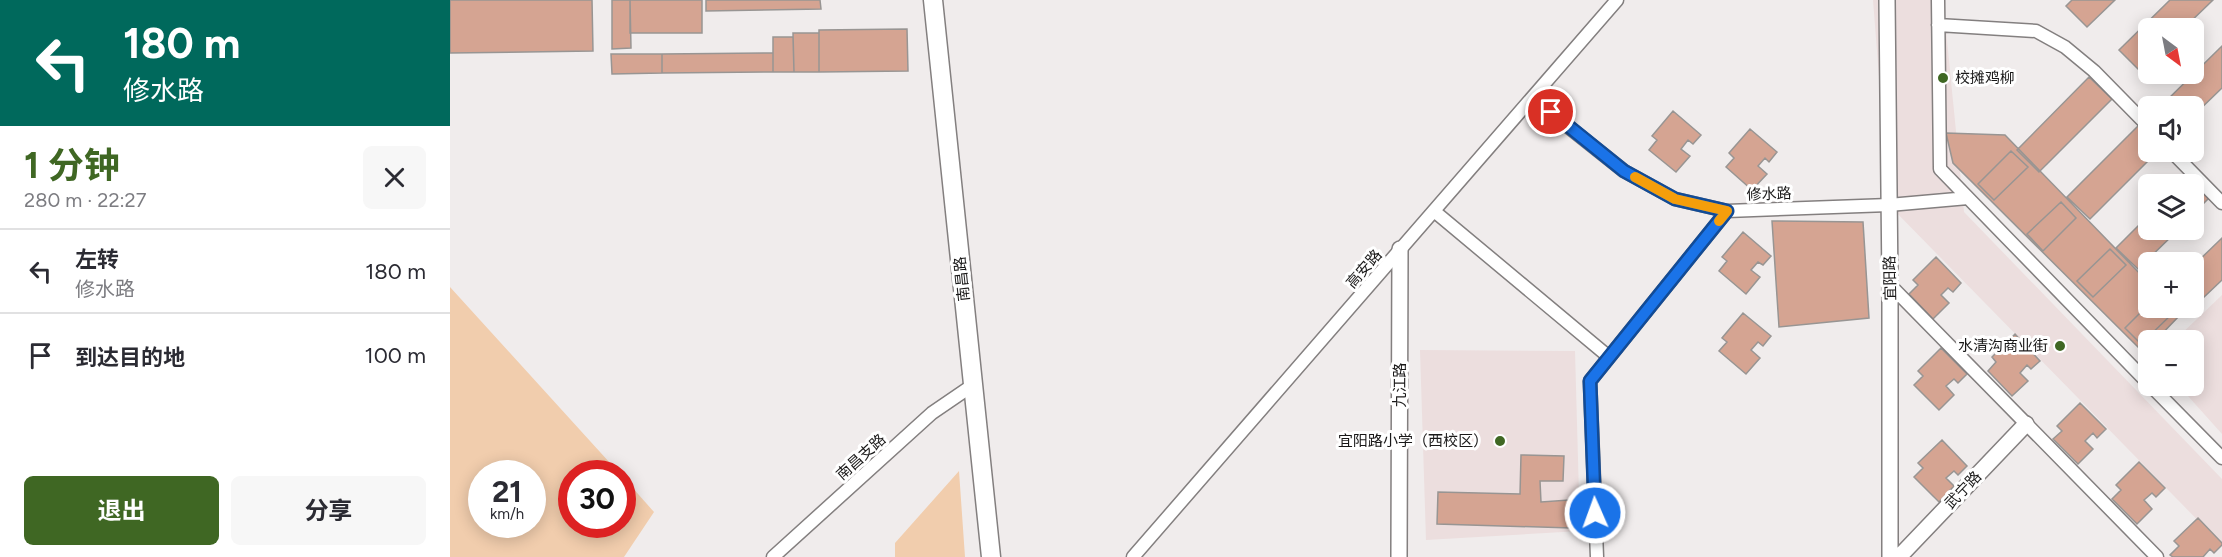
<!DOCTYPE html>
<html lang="zh">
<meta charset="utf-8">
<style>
body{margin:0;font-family:Figtree,"Noto Sans SC",sans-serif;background:#f7f7f7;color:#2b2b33;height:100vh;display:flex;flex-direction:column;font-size:22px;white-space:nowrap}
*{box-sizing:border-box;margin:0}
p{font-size:20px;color:#7c7c81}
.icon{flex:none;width:33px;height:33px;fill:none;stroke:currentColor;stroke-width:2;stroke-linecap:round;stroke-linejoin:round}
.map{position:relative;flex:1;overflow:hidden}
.side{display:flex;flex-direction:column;background:#fff;width:450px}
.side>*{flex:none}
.banner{background:#00695c;color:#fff;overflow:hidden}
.needle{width:39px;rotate:148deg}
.buttons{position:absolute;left:1688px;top:18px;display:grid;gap:12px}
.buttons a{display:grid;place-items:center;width:66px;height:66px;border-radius:9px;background:#fff;box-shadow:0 3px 15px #0003;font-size:30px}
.speed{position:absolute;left:18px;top:460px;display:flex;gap:12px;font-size:30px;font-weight:700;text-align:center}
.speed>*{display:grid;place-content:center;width:78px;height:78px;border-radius:50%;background:#fff;box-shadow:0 3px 15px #0003;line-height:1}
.speed small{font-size:15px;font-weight:400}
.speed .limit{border:9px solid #d22;background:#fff;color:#111}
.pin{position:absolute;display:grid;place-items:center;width:51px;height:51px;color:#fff;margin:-26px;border:3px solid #fff;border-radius:50%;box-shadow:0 2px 6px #0007}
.me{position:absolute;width:66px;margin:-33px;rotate:358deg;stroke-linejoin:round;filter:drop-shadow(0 0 4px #0008)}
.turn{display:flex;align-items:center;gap:21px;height:126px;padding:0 24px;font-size:27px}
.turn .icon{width:78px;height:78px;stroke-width:2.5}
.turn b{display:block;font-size:42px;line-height:51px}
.round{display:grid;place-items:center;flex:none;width:63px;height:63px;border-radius:9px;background:#f7f7f7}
.headline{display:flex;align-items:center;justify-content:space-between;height:102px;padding:0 24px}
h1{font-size:36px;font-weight:700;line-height:45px;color:#3f6723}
.cta{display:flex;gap:12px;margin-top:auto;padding:12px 24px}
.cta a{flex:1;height:69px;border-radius:9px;background:#3f6723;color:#fff;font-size:24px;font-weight:700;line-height:69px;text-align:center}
.cta a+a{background:#f7f7f7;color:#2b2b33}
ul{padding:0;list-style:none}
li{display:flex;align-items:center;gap:18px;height:84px;padding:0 24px;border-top:2px solid #e1e1e2}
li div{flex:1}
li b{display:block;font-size:22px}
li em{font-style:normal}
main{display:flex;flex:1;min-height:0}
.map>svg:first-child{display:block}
.built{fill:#ecdede}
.green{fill:#f1cdad;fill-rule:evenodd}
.building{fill:#d5a492;stroke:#989593;stroke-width:1.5}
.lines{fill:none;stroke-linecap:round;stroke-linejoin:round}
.minor-casing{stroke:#837f7f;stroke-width:15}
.tertiary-casing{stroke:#837f7f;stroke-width:18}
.secondary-casing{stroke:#837f7f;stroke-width:21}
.minor{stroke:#fff;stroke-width:12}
.tertiary{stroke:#fff;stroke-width:15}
.secondary{stroke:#fff;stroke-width:18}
.route-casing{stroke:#114b97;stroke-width:15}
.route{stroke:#1a73e8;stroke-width:10}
.slow{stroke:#f59e0b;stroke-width:10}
.poi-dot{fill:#3f6723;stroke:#fff;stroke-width:2}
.labels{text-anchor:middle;stroke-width:6;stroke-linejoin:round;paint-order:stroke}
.poi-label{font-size:15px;fill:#191818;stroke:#fff;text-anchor:end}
.street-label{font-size:15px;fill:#191818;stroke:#fff}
</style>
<main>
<section class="side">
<div class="banner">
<div class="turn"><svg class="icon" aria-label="left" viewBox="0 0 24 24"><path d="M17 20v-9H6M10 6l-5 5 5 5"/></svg><div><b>180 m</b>修水路</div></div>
</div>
<div class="headline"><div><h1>1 分钟</h1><p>280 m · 22:27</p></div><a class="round"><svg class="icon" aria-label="close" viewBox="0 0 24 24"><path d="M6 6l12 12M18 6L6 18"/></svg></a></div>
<ul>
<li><svg class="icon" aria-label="left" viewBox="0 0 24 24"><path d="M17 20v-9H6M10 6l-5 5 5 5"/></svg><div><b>左转</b><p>修水路</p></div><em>180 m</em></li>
<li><svg class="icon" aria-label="arrive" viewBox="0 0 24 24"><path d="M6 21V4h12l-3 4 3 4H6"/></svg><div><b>到达目的地</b></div><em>100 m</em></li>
</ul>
<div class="cta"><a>退出</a><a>分享</a></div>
</section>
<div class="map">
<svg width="1772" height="557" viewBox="0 0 1772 557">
<rect width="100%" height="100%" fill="#f0ecec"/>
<path class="built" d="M1423 0H1493L1514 212 1772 479V545L1439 205Z
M1772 295V434L1729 386H1743V340H1725Z
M970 350 1125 351 1130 531 976 540Z"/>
<path class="green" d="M0 287 170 474H122V525H172L173 477 204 512 174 557H0ZM32 474H82V525H32Z
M509 471 515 557H445V543Z"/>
<path class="building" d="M0 0H142L143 51 0 53Z
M162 0H180L181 48 162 49Z
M180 0H252V33H180Z
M256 0H370L371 9 256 11Z
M1622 0H1665L1637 27 1616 6Z
M1720 0H1763L1734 28H1698V63L1690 71 1669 50Z
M457 29 458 71 369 72V30Z
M343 33H369V72H344Z
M323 37H343L344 72H323Z
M1772 46V88L1743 116V106H1715L1713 104Z
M323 53V72L212 73V54Z
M161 54H212V73L162 74Z
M1639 77 1662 99 1589 172 1567 150Z
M1223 111 1251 135 1243 144 1238 140 1231 149 1240 156 1226 172 1199 150 1207 140 1202 136Z
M1690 124 1698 131V152H1707L1640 219 1617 197Z
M1300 129 1327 152 1319 162 1315 158 1308 166 1317 174 1302 190 1276 167 1284 158 1279 153Z
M1496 133 1555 135 1698 282V308H1722L1730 315 1706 340H1698V349L1694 353 1503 163Z
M1561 151 1578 167 1544 200 1528 184Z
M1739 174 1761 196 1743 214V184H1729Z
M1611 202 1626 218 1593 251 1577 234Z
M1698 216V230H1728L1688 269 1666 248Z
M1322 221 1413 222 1419 318 1329 327Z
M1293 232 1321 256 1313 265 1308 262 1301 270 1310 277 1296 294 1269 271 1277 261 1272 257Z
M1772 238V280L1734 316 1726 308H1743V266Z
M1660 249 1676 265 1643 297 1627 281Z
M1486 257 1511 283 1503 292 1498 288 1491 295 1499 303 1483 319 1459 294 1468 285 1463 280Z
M1698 305V308H1720L1724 312 1691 344 1675 328Z
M1293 313 1321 336 1313 346 1308 342 1301 350 1310 358 1296 374 1269 351 1277 342 1272 338Z
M1565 334 1590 361 1581 369 1577 365 1570 373 1578 381 1562 396 1538 371 1546 362 1542 357Z
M1491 348 1517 374 1508 383 1504 379 1496 386 1504 395 1489 410 1464 385 1473 376 1468 371Z
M1630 403 1656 429 1647 438 1643 433 1635 441 1643 449 1628 464 1603 439 1612 431 1607 426Z
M1492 440 1517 466 1508 475 1504 471 1496 478 1504 486 1489 502 1464 477 1473 468 1468 463Z
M1071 455 1114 456 1113 481H1090L1091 502 1119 500 1121 528 987 524 988 492 1070 494Z
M1689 462 1715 488 1706 497 1702 493 1694 500 1702 509 1687 524 1662 499 1671 490 1666 485Z
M1748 518 1772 543V545L1764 553 1760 549 1753 557H1723L1720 555 1729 546 1724 541Z"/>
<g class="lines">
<defs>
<path id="minor" d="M1488 0 1490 169 1698 383
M1488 25 1586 31 1615 47 1644 71 1698 126
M1082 98 1174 171 1225 199 1277 211 1439 205 1518 198
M1722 152 1772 203
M984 211 1159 357
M1440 285 1707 557
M1701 386 1772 458
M323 557 482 413 523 385
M683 557 1167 0
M1147 557 1140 381 1277 211"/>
<path id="tertiary" d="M1437 0 1440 285V557
M949 557 950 249
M1449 557 1576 424"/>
<path id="secondary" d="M483 0 541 557"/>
</defs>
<use href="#minor" class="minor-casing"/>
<use href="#tertiary" class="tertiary-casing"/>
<use href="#secondary" class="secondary-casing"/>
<use href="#minor" class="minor"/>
<use href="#tertiary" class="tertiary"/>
<use href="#secondary" class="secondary"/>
</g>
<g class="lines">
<defs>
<path id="route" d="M1101 112 1174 171 1225 199 1277 211 1140 381 1145 513"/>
</defs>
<use href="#route" class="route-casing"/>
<use href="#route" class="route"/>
<path class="slow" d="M1185 177 1225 199 1277 211 1269 221"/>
</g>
<g class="poi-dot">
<circle cx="1493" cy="78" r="6"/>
<circle cx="1610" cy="346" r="6"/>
<circle cx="1050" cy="441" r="6"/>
</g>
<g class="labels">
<g class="poi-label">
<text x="1505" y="83" text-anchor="start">校摊鸡柳</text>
<text x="1598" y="351">水清沟商业街</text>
<text x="1038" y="446">宜阳路小学（西校区）</text>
</g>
<g class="street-label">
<text transform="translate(1319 194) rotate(-2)" y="5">修水路</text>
<text transform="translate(914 269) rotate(-49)" y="5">高安路</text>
<text transform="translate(1440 278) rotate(-91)" y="5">宜阳路</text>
<text transform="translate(512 279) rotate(-96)" y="5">南昌路</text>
<text transform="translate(950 385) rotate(-90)" y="5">九江路</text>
<text transform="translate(411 457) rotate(-42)" y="5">南昌支路</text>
<text transform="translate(1513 490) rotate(-46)" y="5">武宁路</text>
</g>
</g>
</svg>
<div class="buttons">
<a><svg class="needle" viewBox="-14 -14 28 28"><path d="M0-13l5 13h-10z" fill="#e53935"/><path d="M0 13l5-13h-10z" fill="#7c7c81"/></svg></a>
<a><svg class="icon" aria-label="sound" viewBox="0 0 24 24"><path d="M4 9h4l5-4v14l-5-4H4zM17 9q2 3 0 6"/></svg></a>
<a><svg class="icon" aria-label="layers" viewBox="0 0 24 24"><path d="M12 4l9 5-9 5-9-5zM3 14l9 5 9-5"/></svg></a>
<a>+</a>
<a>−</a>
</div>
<div class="speed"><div>21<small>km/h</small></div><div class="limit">30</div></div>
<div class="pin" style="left:1101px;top:112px;background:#d93025"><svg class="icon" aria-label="arrive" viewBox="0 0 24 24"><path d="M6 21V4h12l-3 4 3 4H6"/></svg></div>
<svg class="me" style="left:1145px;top:513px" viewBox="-20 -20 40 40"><circle r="17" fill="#1a73e8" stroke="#fff" stroke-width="3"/><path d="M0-11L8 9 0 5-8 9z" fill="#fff"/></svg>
</div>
</main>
